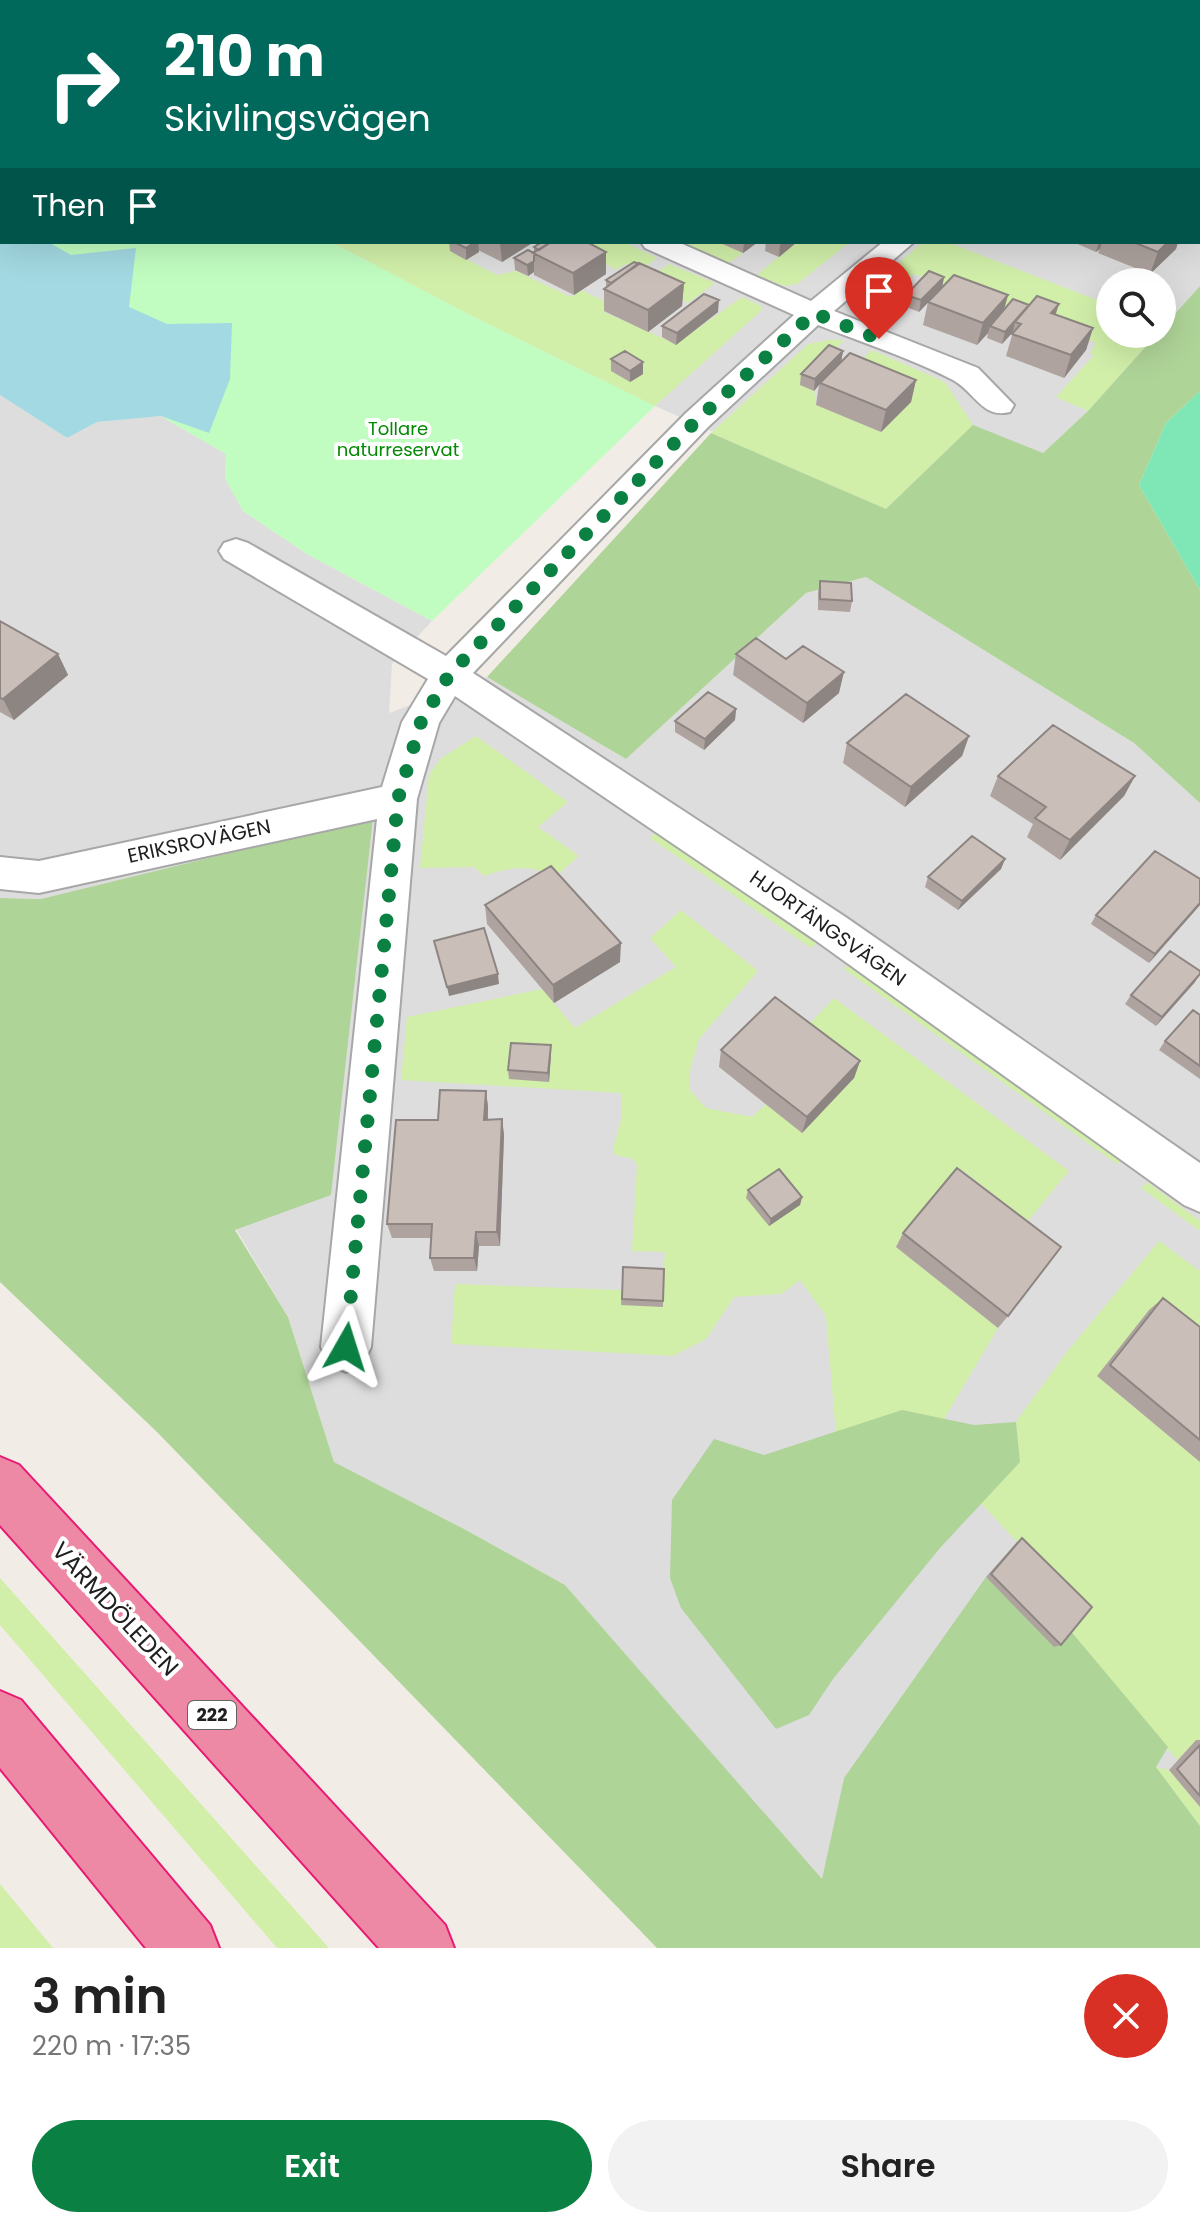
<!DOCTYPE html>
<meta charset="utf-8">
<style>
body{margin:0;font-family:Poppins,sans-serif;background:#f2f2f2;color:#222;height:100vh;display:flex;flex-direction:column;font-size:30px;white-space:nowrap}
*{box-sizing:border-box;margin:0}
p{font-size:26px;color:#767676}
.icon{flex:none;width:44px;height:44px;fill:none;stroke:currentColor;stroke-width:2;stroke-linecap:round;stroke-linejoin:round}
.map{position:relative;height:1948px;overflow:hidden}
.sheet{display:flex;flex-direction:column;background:#fff;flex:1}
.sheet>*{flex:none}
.guide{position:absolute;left:0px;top:0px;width:1200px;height:244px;box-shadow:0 8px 32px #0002;background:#00695c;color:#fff;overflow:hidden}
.controls{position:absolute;left:1096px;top:268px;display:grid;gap:16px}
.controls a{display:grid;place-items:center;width:80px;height:80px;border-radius:50%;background:#fff;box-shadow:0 8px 32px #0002;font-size:40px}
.pin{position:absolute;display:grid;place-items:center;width:68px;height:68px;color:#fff;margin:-82px -34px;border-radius:50% 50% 50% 0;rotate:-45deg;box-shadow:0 0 8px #0007}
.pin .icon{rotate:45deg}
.me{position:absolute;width:88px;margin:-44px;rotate:6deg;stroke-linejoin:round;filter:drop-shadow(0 0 6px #0008)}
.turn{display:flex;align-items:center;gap:28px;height:168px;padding:0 32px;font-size:36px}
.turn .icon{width:104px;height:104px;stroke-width:2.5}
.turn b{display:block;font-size:56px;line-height:68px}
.then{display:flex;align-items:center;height:76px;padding:0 32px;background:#0003;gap:16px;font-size:30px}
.round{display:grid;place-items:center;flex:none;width:84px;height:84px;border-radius:42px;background:#f2f2f2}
.headline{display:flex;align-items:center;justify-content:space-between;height:136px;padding:0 32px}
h1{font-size:48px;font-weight:600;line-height:60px}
.button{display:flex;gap:16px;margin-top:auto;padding:16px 32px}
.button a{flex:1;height:92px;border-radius:48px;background:#0b8043;color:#fff;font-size:32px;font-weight:600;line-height:92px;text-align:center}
.button a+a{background:#f2f2f2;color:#222}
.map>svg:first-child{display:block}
.residential{fill:#dedddd}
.grass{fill:#d1efa9}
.forest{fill:#afd498}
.park{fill:#c1fdc1}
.pitch{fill:#7fe6b5}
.water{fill:#a3d9e2}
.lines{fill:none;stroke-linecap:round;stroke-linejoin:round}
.minor-casing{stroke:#a7a7a7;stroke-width:4}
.motorway-casing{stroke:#e81a73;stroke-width:4}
.minor{fill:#fff;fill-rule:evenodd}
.motorway{fill:#ee89a5;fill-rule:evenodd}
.wall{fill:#aea39f}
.shaded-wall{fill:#8d8582}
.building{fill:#cabeb9;stroke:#8d8582;stroke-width:2}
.route{stroke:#0b8043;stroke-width:14;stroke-dasharray:0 25.2}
.labels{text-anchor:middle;stroke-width:8;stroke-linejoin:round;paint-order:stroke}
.far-park-label{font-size:18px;fill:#048903;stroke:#fff}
.shield{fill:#fff;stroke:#636363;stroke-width:2}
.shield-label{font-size:18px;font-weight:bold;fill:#202020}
.street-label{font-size:20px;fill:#202020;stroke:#fff}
.near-street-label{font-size:24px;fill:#202020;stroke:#fff}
</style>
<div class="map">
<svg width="1200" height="1948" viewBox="0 0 1200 1948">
<rect width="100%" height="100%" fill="#f1ede6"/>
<path class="residential" d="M0 0H1200V286L1162 328V282H1110V334H1157L1088 411 1043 453 886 509 655 406 470 315 331 242H1198V2H2V37Z
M0 395 67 438 97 422 161 416 226 454 225 478 243 511 307 554 432 621 392 664 389 713 487 677 626 759 806 593 866 577 1134 743 1200 803V1826L1156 1767 844 1778 822 1880 565 1585 466 1530 334 1462 288 1317 41 899 0 898Z"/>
<path class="grass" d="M331 242H459L451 251 497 275 516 271 571 297 581 290 612 305 604 312 676 344 742 297 761 306 762 310 655 406 470 315Z
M588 242H624L657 258 639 271 625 264 616 270 579 248Z
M718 242 743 253 728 264 680 243Z
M796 242H850L797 284 784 286 757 275Z
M923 242H947L1110 305V334H1157L1088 411 1056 397 1094 355 1090 353 1096 343 914 274 866 320 857 316 856 301Z
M669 264 715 283 688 303 666 292 649 278Z
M828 340H844L801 385 814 391 816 405 881 432 910 402 846 375 872 350 945 382 973 425 886 509 711 433 808 344Z
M476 736 568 802 538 827 579 856 554 878C530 863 510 867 484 876L474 867 420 868 429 775 440 759Z
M657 832 818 941 811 948 650 838Z
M681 910 758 971 699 1039 689 1074 690 1090 706 1108 752 1117 766 1104 798 1036 834 998 1069 1171 1028 1221 961 1169 896 1247 998 1328 944 1419 902 1410 836 1434 826 1316 800 1280 781 1294 734 1297 706 1339 673 1356 451 1344 455 1284 622 1290 663 1276 665 1252 632 1251 637 1165 633 1159 615 1155 613 1149 621 1120V1093L401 1080 407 1017 542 989 575 1028 676 967 650 938Z
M850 963 1123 1156 1117 1164 844 969Z
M1147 1182 1200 1221V1231L1141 1188Z
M1159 1241 1200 1271V1351L1097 1376 1200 1462V1745L1196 1741 1177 1760 1069 1629 1017 1542 981 1503 1020 1462 1016 1422 1066 1353Z
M0 1578 329 1948H277L0 1625Z
M1156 1767 1169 1770 1200 1807V1826Z
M0 1884 53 1948H0Z"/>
<path class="forest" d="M1200 286V391L1166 423 1139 485 1200 590V803L1134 743 866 577 806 593 626 759 487 677 711 433 886 509 973 425 1043 453 1088 411 1157 334H1162V328Z
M373 818 331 1195 235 1230 288 1317 334 1462 466 1530 565 1585 822 1879 844 1778 986 1577 1069 1629 1168 1747 1156 1767 1200 1826V1948H657L158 1433 0 1282V898L41 899Z
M902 1410 974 1425 1016 1422 1020 1462 940 1548 833 1679 809 1715 776 1729 681 1608 670 1578 672 1500 714 1439 764 1455Z"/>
<path class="park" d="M0 36 2 242H331L470 315 655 406 432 621 307 554 243 511 225 478 226 454 0 322Z"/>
<path class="pitch" d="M1200 391V590L1139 485 1166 423Z"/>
<path class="water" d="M48 242 71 255 136 248 129 307 167 324 232 323 230 379 209 433 161 416 97 422 67 438 0 395V243Z"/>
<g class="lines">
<defs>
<path id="minor" d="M175 0H200L202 2H177Z
M638 0H664L666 2H640Z
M1165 0H1192L1194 2H1167Z
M1198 208H1200V225H1198Z
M641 242H678L811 301 883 242H914L834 311 978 368 1014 405 1010 412C982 419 975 392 953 380 911 358 863 343 818 325L708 427 473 673 844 916 1200 1163V1212L1184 1205 815 940 455 696 439 723 417 799 371 1347 363 1364 346 1372 329 1364 321 1347 377 819 39 893 0 889V857L39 861 382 787 402 722 428 679 224 559 219 551 224 543 236 539 248 543 446 656 686 413 794 315 645 248Z"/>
<path id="motorway" d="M0 1457 19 1465 445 1925 454 1948H379L0 1525Z
M0 1691 21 1700 210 1925 219 1948H146L0 1768Z"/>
</defs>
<use href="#minor" class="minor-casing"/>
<use href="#motorway" class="motorway-casing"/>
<use href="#minor" class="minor"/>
<use href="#motorway" class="motorway"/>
</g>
<path class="wall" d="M47 0H115L116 2H49Z
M236 0H329L333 2H239Z
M515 0H577V2H515Z
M733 0H820V2H733Z
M970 0H995V2H970Z
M1058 0H1087L1083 2H1063Z
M449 242H534L502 262 478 250 479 252 466 260 450 251Z
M718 242H758L743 253Z
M766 242H797L779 257 765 251Z
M1073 242H1178L1176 249 1150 274 1098 253 1100 249 1096 252Z
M534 247 606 274 574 295 534 275V272L528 276 515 270 514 258 534 253Z
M944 277 942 288 919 312 904 306 906 295Z
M606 280 684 283 682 306 648 332 604 311V289L606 288Z
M1008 295 1004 309 1056 315 1093 328 1086 350 1064 378 1006 356 1013 332 1002 344 987 338 988 333 977 345 923 325 928 302Z
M718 312 676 345 662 337V326Z
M843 351 841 362 916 380 911 402 881 432 816 405 819 385 814 391 800 385 801 374Z
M611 359 643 362V374L630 382 611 371Z
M820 581 852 601 850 612 818 610V592Z
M0 621 58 654 68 675 14 720 0 712Z
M736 654 786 659 839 693 803 723 733 675Z
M736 709 735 720 704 750 675 732V721Z
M969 736 962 756 905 807 843 763 847 743Z
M998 776H1135L1124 796 1060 860 1027 837 1033 824 990 796Z
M1005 859 1001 869 958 910 925 887 928 877Z
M485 905 620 962 554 1003 487 924Z
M1200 905 1149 963 1091 924 1096 915Z
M1195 982 1156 1026 1125 1004 1131 995Z
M1200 1015V1079L1159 1050 1165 1041Z
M551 1045V1054L549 1082 509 1079 508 1070Z
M721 1050 860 1061 854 1078 802 1133 719 1067Z
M486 1091 488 1107V1120L502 1119 504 1135 500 1246H479L477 1271H434L430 1258 431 1238H392L387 1224 438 1120Z
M748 1190 802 1197 800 1205 769 1226 746 1198Z
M903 1233 1008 1316 998 1328 896 1247Z
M623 1267 663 1301V1307L621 1305Z
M1163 1298 1200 1327V1462L1097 1376 1149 1310Z
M1022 1538 1061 1645 1054 1647 986 1577 1017 1542Z
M1196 1740H1200V1807L1169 1770Z"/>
<path class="shaded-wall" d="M91 0H115L116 2H85Z
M256 0H294L288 2H256Z
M540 0H577V2H540Z
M985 0H995V2H985Z
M475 242H478L479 252 466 260V248Z
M500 242H534L502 262Z
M744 242H758L743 253Z
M784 242H797L779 257 780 245Z
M1099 242H1102L1100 249 1096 252Z
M1168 242H1178L1176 249 1150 274 1158 252Z
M606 252V274L574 295 573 273Z
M534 261V272L528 276 527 265Z
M944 277 942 288 919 312 921 300Z
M684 283 682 306 648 332V310Z
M1008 295 1002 317 990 326 988 333 977 345 983 323Z
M719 300 718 312 676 345 677 333Z
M1059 304 1052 326 1051 313Z
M1029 305 1015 322 1013 332 1002 344 1005 332Z
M1093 328 1086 350 1064 378 1071 355Z
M843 351 841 362 820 383 819 385 814 391 815 379Z
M643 362V374L630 382V371Z
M916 380 911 402 881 432 886 410Z
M58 654 68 675 14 720 3 699Z
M844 672 839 693 803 723 807 703Z
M736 709 735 720 704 750 705 739Z
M969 736 962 756 905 807 911 787Z
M1135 776 1124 796 1060 860 1070 840Z
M1005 859 1001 869 958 910 962 901Z
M1200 903V905L1149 963 1155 954Z
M621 943 620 962 554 1003 553 985Z
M498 974 499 984 449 996 447 987Z
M1200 974 1195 982 1156 1026 1162 1017Z
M551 1045V1054L549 1082 548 1073Z
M860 1061 854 1078 802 1133 807 1117Z
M486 1091 488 1107 487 1136 484 1120Z
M502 1119 504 1135 500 1246 497 1232Z
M802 1197 800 1205 769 1226 771 1219Z
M476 1232 479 1246 477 1271 474 1258Z"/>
<path class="building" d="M73 0H91L85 2H76Z
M122 0H134L138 2H117Z
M280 0H298L293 2H275Z
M298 0H329L333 2H293Z
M583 0H614L617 2H577Z
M757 0H818L815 2H762Z
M1200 148V168L1198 170V150Z
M454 242H475L466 248Z
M542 242H551L539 250 534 247Z
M551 242H587L606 252 573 273 533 253Z
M1133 242H1168L1158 252Z
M528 250 534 253V261L527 265 514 258Z
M634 262 639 264 611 283 606 280Z
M639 263 684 283 648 310 604 289Z
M929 271 944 277 921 300 906 295Z
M954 275 1008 295 983 323 928 302Z
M704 294 719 300 677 333 662 326Z
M1037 296 1059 304 1051 313 1093 328 1071 355 1012 334 1021 324 1015 322Z
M1013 299 1029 305 1005 332 990 326Z
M829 345 843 351 815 379 801 374Z
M625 351 643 362 630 371 611 359Z
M850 353 916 380 886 410 820 383Z
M820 581 851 583 852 601 820 599Z
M0 621 58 654 3 699 0 698Z
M756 638 786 659 803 646 844 672 807 703 736 654Z
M708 692 736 709 705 739 675 721Z
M906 694 969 736 911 787 847 743Z
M1053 725 1135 776 1070 840 1035 818 1046 807 998 776Z
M972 836 1005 859 962 901 928 877Z
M1155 851 1200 879V903L1155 954 1096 915Z
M551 866 621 943 553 985 485 905Z
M484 928 498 974 447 987 434 941Z
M1170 951 1200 971V974L1162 1017 1131 995Z
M775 997 860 1061 807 1117 721 1050Z
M1193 1010 1200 1015V1066L1165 1041Z
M511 1043 551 1045 548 1073 508 1070Z
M440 1090 486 1091 484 1120 502 1119 497 1232H476L474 1258H430L432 1224H387L396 1120H438Z
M957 1168 1061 1247 1008 1316 903 1233Z
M779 1169 802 1197 771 1219 748 1190Z
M623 1267 664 1269 663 1301 622 1299Z
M1163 1298 1200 1327V1440L1110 1365Z
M1022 1538 1092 1607 1061 1645 991 1574Z
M1200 1745V1796L1177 1769Z"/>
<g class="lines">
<path class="route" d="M346 1347 398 799 421 722 449 675 697 420 814 313 879 339"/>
</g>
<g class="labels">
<g class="far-park-label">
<text x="398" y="435">Tollare<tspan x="398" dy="21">naturreservat</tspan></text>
</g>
<rect class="shield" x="188" y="1701" width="48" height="28" rx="6"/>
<g class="shield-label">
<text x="212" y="1721">222</text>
</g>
<g class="street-label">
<text transform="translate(199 841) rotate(-12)" y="7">ERIKSROVÄGEN</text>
<text transform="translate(828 928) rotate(35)" y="7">HJORTÄNGSVÄGEN</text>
</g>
<g class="near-street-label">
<text transform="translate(115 1609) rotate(47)" y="8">VÄRMDÖLEDEN</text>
</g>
</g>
</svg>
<div class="controls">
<a><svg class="icon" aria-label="search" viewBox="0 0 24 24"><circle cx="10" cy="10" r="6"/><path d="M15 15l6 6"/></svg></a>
</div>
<div class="pin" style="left:879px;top:339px;background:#d93025"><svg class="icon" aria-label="arrive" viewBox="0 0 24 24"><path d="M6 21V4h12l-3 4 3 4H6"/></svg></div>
<svg class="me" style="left:346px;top:1347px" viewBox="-20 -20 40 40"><path d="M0-17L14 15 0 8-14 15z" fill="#0b8043" stroke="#fff" stroke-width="4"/></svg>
<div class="guide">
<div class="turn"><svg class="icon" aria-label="right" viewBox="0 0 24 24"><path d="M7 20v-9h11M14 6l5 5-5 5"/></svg><div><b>210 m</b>Skivlingsvägen</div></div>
<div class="then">Then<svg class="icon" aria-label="arrive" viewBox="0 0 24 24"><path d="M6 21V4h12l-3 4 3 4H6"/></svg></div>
</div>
</div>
<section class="sheet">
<div class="headline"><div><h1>3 min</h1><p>220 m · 17:35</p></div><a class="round" style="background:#d93025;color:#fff"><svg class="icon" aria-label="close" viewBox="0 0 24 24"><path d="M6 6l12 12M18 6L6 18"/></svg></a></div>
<div class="button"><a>Exit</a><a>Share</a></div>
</section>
